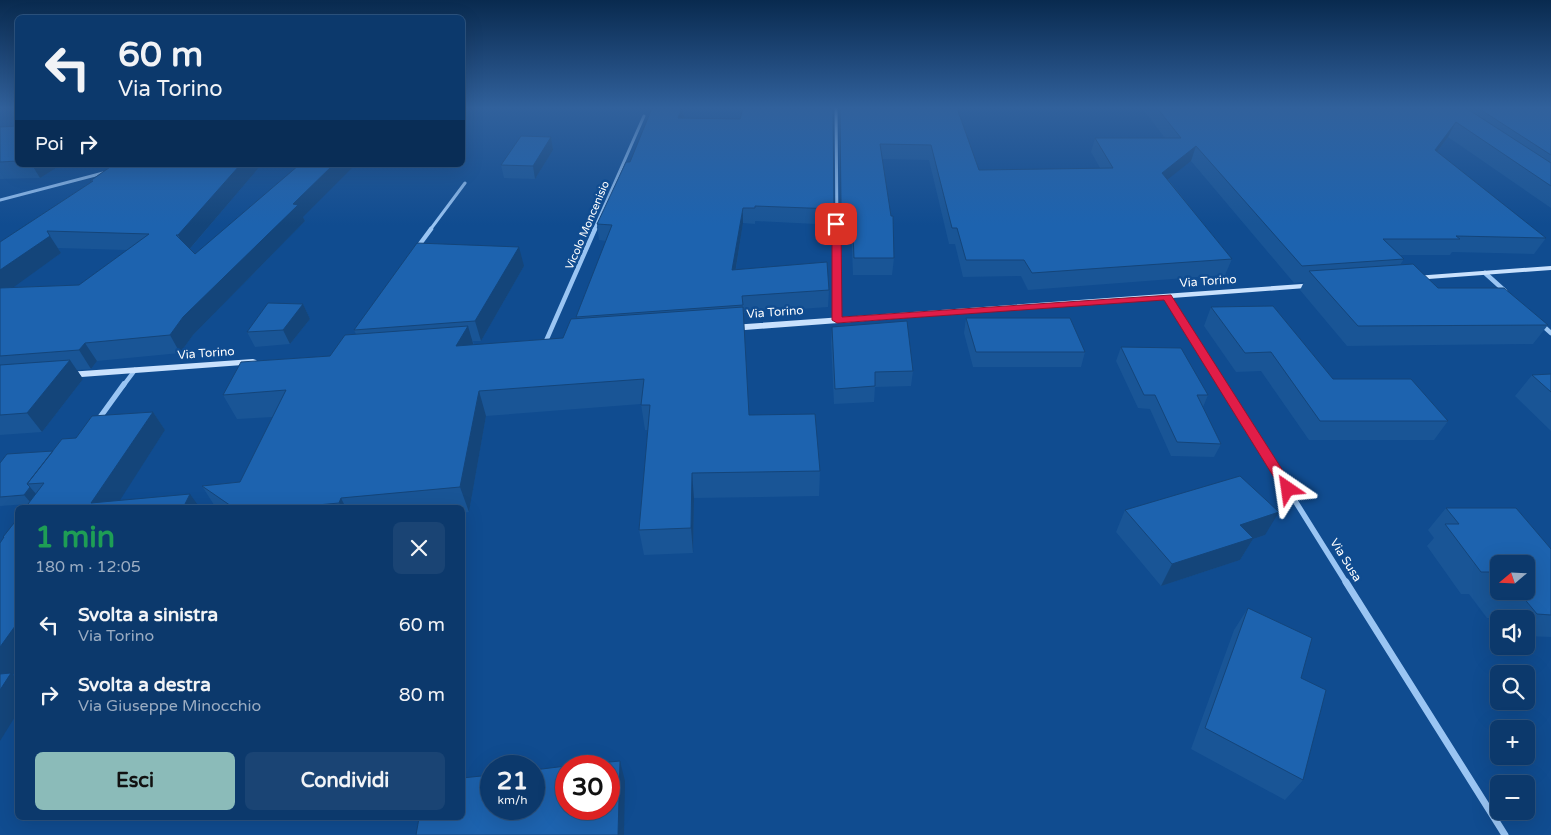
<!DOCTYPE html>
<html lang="it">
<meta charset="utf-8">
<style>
body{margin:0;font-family:"Varela Round",sans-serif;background:#1a4474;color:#f1f3f6;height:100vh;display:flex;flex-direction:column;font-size:19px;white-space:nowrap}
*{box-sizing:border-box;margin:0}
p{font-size:16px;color:#9aacc2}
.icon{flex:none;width:28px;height:28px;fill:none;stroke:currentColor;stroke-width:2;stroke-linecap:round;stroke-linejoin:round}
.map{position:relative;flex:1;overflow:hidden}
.side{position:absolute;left:15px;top:505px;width:450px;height:315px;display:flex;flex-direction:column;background:#0c396c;border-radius:8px;box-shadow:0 5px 20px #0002,0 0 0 1px #2c537f}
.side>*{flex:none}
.banner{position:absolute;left:15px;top:15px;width:450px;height:152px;border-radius:8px;box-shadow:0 5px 20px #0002,0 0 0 1px #2c537f;background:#0c396c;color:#f1f3f6;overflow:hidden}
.needle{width:32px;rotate:251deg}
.tools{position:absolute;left:1490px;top:555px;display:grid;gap:10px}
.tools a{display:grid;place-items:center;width:45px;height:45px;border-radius:8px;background:#0c396c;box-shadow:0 5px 20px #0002,0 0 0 1px #2c537f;font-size:25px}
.speed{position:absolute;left:480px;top:755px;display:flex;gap:10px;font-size:25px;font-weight:700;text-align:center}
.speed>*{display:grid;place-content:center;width:65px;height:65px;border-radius:50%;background:#0c396c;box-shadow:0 5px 20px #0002,0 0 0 1px #2c537f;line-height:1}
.speed small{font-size:12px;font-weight:400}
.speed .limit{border:8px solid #d22;background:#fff;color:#111}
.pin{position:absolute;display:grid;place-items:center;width:42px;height:42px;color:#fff;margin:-21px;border-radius:10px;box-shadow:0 2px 8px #0006}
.me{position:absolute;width:55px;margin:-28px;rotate:328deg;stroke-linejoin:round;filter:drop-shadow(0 0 4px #0008)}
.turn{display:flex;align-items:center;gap:18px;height:105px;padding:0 20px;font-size:22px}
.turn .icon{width:65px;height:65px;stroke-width:2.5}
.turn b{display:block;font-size:35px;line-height:42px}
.then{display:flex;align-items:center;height:48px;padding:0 20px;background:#0003;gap:10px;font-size:19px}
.round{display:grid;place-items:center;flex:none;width:52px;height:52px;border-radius:8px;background:#1a4474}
.summary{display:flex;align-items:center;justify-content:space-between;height:85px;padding:0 20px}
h1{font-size:30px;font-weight:700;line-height:38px;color:#1e9e55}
.action{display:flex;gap:10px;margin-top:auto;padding:10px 20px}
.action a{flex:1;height:58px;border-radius:8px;background:#8bbbb9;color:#111;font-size:20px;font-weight:700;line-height:58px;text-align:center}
.action a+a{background:#1a4474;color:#f1f3f6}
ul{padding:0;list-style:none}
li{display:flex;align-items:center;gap:15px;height:70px;padding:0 20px}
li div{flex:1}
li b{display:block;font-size:19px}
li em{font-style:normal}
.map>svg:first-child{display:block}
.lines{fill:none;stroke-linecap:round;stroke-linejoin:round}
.street-far3{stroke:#9ac5f3;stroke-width:3}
.street-far2{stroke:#9ac5f3;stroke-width:4.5}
.street-far1{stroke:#9ac5f3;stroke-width:5.5}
.street{stroke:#9ac5f3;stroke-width:7}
.secondary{fill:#c9e1fd;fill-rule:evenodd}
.wall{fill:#195596;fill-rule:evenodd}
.shaded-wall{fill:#14457a}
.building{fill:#1d63af;stroke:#14457a}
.route{fill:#e11d48;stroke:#92132f}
.labels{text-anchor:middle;stroke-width:5;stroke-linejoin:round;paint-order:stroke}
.far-street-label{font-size:11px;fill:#fff;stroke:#104c90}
.street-label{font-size:12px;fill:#fff;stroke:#104c90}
</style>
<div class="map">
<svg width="1551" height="835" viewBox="0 0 1551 835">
<rect width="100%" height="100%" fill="#104c90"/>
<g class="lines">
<path class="street-far3" d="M836 108 837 230
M0 200 107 172
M430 230 465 183
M594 230 644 116"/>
<path class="street-far2" d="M837 229V320
M417 248 431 229
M1485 273 1505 291
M1167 297 1223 386
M1541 324 1551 333
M546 341 595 229
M123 386 135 370"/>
<path class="street-far1" d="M1222 384 1347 584
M98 420 124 384"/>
<path class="street" d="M1346 582 1505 835"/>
<path class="secondary" d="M1551 266V270L1415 280 1411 278 1415 276Z
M1316 283 1320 285 1319 287 732 331 728 328 732 325Z
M253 359 256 360 258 362 256 364 68 378 63 375 68 372Z"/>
</g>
<path class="wall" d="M652 108H683L684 118 834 209V225L755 221V224L743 223 736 269 829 290 828 307 743 313 749 415 820 471 819 496 694 498 693 553 644 555 639 530 648 430H645L641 404 486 416 469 512 462 513V508H216L202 486 240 482 273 417 237 419 223 395 330 356 356 334 354 330 524 266 481 341H473L474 345 563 338 577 318 576 317 606 241 599 240 597 224 630 162Z
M839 108H962V111H958L979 170 1100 168 1091 152 1095 138H1165L1142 108H1551V208L1448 137 1437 152 1546 238 1534 254 1452 252 1450 255H1400L1404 259 1400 265 1438 288 1548 325 1533 344 1347 346 1300 290 1304 282 1294 283 1191 161 1168 179 1232 259 1225 275 1028 290 1021 276 963 277 955 244H949L929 160 882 159 894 258 892 275H853L851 225H840Z
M18 126V165H61L40 178 0 179V127Z
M551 137 553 150 535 179 504 178 501 165Z
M113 165H261L190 249 195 254 303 217 305 221 193 335 180 353 97 361 91 369 77 370 83 379 42 432 0 435V242L91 182 90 181ZM58 248 127 250 79 285 13 287 61 253Z
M303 304 310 319 290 344 255 347 247 332Z
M1211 307 1333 379 1448 421 1434 440H1309L1261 371 1236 372 1204 326Z
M966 318 1085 352 1081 367H973L964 333Z
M832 327 913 371 911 386 875 387 874 402 834 404 831 342Z
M1121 347 1208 395 1203 407 1221 444 1214 457 1171 456 1150 409 1138 408 1116 361Z
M1551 374V431L1515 396 1532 375Z
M153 412 165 430 119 501 200 508 28 504 0 506V463L53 451 76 438Z
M1446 508 1551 549V637L1526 636V619L1487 618 1469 594H1461L1427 546 1434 538 1428 530ZM1499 564 1526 591H1499Z
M1125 510 1265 535 1253 539 1240 560 1161 586 1116 532Z
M1248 608 1301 678 1303 780 1285 800 1191 749 1234 630Z"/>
<path class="shaded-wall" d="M682 108H683L684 118H678Z
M1456 122 1448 137 1427 165 1435 150Z
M551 137 553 150 535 179 533 166Z
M1196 146 1191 161 1157 188 1162 173Z
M32 165H61L40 178Z
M240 165H261L187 252 178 235Z
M333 165H355L303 217 305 221 193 335 180 353 170 335 183 317 293 204Z
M743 208V223L733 286 732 270Z
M50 236 61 253 0 297V270Z
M519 247 524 266 481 341 475 321Z
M303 304 310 319 290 344 283 330Z
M468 326 475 350 456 346Z
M85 343 97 361 91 369 79 350Z
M70 360 83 379 42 432 27 413Z
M479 391 486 416 469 512 460 487Z
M153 412 165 430 115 508 91 503Z
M692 473 694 498 693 553 691 528Z
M30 487 37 495 31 503 24 495Z
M190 494 200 508H183Z
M341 498 346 508H342L339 503Z
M1279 512 1265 535 1253 539 1240 560 1161 586 1172 564 1240 525Z
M18 622V667L13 675 18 679V712L0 741V647Z
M620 761 625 781 624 835H618Z"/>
<path class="building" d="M652 108H682L678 118 740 119 743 108H833L834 209 755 206V208H743L732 270 827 262 829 290 742 296 743 305 576 317 612 225 597 224 626 162H630Z
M840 108H957L979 170 1113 168 1095 138H1181L1157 108H1466L1551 163V186L1456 122 1435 150 1546 238 1456 236 1460 239H1383L1404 259 1302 266 1196 146 1162 173 1232 259 1032 273 1024 260H966L957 228H952L931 145 880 144 891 216H893L894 258H854L852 209H841Z
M1478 108H1551V155Z
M18 126V161L0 162V127Z
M521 136 551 137 533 166 501 165Z
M113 165H240L178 235H176L195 254 299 165H333L293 204 298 205 183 317 170 335 85 343 79 350 0 356V288L79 285 149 234 47 231 50 236 0 270V242L93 181H90Z
M417 243 519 247 475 321 354 330Z
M1413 264 1438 288H1504L1548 325 1358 326 1309 271Z
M268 303 303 304 283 330 247 332Z
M1273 306 1333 379H1411L1448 421H1320L1271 352 1245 353 1211 307Z
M743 307 749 415 815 414 820 471 692 473 691 528 639 530 650 405H641L644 379 479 391 460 487 341 498 339 503 317 505 316 508H234L202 486 240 482 286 390 223 395 241 362 330 356 345 335 468 326 456 346 563 338 571 319Z
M966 318H1070L1085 352H976Z
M907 321 913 371 875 372V386L835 389 832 327Z
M1121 347 1181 348 1208 395H1197L1221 444 1177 442 1155 395H1144Z
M70 360 27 413 0 415V365Z
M1551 374V392L1532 375Z
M153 412 91 503 190 494 183 508H25L44 483 27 484 62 439 76 438 92 416Z
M53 451 27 484 30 487 24 495 0 497V463L7 454Z
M1240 476 1279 512 1240 525 1253 538 1172 564 1125 510Z
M1446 508H1516L1551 549V615L1537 614 1522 596H1508L1505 591H1526V564H1499V584L1489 572H1481L1445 524H1459Z
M18 518V622L0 647V543L4 537H3Z
M1248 608 1312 638 1301 678 1326 690 1303 780 1205 728Z
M11 673 0 690V674Z
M620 761 618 835H416L419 818H462V778L491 775V809H534V770L566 766V809H609V766H568Z"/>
<linearGradient id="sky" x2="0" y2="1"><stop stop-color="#092a4f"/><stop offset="0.48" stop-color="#31619c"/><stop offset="1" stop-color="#31619c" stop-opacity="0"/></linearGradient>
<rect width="1551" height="225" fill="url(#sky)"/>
<path class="route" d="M836 221 841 224 842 317 1171 295 1292 485 1294 489 1292 492H1283L1164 300 837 323 832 320V224Z"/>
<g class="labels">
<g class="far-street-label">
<text transform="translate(587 225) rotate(-67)" y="4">Vicolo Moncenisio</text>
</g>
<g class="street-label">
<text transform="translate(1208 281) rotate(-4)" y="4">Via Torino</text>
<text transform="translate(775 312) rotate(-4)" y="4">Via Torino</text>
<text transform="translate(206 353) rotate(-4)" y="4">Via Torino</text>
<text transform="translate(1346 560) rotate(58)" y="4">Via Susa</text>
</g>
</g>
</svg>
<div class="tools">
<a><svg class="needle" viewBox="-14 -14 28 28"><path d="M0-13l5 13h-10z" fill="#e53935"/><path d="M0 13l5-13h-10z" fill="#9aacc2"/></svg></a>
<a><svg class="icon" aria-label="sound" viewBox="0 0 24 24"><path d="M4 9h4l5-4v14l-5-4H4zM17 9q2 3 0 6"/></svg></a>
<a><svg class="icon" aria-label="search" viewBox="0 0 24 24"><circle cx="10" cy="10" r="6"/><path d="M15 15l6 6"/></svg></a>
<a>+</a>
<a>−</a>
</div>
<div class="speed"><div>21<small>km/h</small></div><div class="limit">30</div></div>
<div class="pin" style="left:836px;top:224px;background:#d93025"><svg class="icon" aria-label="arrive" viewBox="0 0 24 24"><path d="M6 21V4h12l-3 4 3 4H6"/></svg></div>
<svg class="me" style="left:1288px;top:489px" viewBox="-20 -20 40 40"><path d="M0-17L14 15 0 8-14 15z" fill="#e11d48" stroke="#fff" stroke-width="4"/></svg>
<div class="banner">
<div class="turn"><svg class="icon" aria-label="left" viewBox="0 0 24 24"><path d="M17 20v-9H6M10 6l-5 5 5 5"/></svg><div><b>60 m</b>Via Torino</div></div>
<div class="then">Poi<svg class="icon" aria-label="right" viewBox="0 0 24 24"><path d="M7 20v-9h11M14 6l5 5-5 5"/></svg></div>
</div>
<section class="side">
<div class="summary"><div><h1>1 min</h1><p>180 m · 12:05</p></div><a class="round"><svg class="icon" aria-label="close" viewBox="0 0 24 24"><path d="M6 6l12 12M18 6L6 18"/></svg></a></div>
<ul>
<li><svg class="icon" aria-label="left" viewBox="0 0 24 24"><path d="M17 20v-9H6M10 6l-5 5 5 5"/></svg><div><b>Svolta a sinistra</b><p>Via Torino</p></div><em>60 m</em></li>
<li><svg class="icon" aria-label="right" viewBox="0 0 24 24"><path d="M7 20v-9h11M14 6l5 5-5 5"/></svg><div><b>Svolta a destra</b><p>Via Giuseppe Minocchio</p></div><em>80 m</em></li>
</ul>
<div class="action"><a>Esci</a><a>Condividi</a></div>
</section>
</div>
